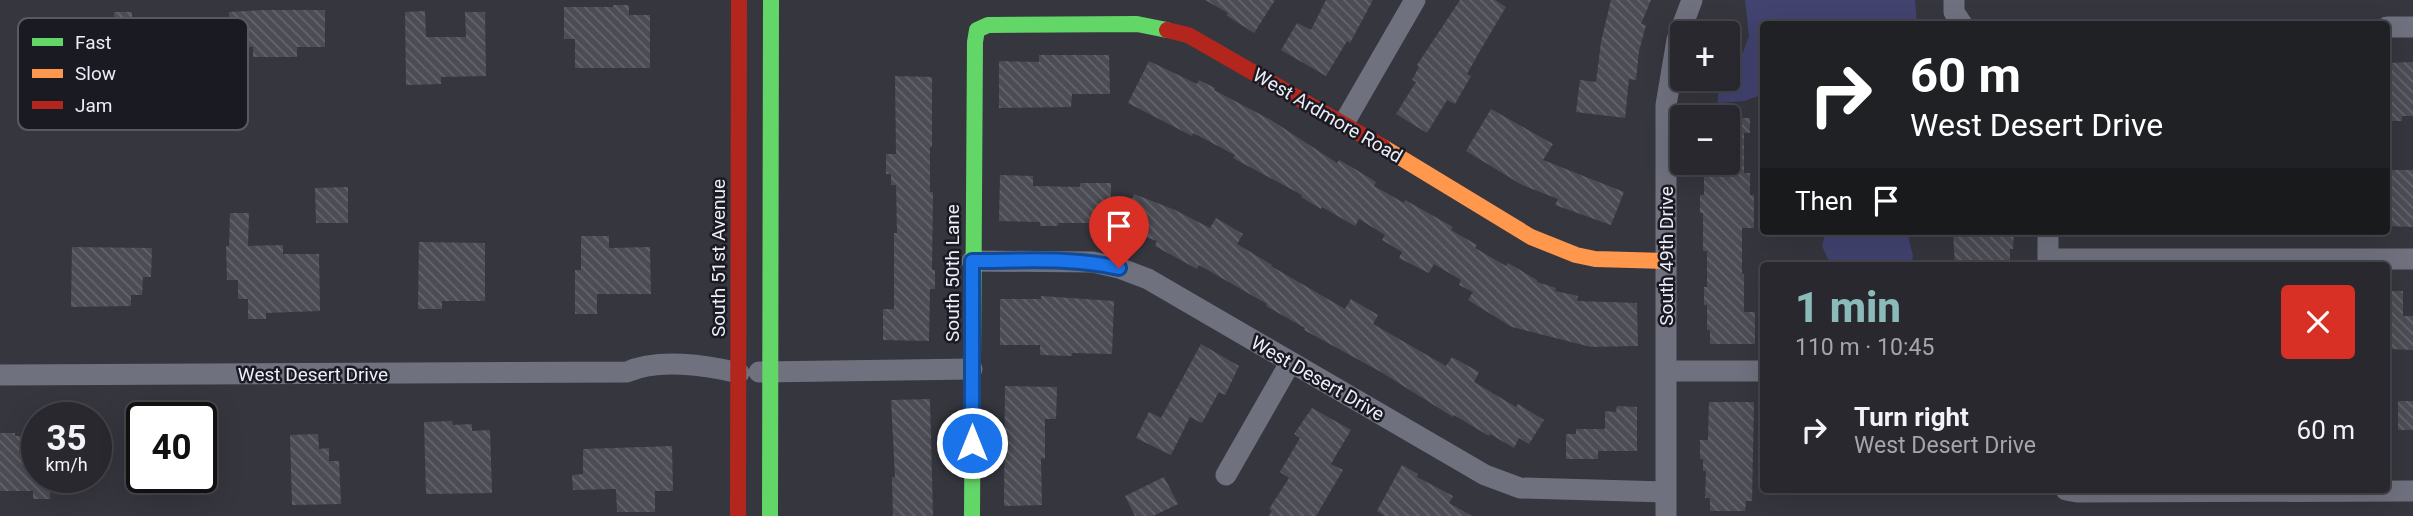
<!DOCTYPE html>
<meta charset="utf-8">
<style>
body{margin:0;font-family:Roboto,sans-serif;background:#303036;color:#f1f3f6;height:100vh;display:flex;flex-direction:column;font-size:26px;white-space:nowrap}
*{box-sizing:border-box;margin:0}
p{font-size:23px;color:#a5a6aa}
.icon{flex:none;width:38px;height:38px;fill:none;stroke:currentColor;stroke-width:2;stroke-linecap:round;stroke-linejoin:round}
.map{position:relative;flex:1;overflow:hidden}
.sheet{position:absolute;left:1760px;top:262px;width:630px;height:231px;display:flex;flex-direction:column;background:#28282e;border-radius:7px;box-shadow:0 7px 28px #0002,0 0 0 2px #44444a}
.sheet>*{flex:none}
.top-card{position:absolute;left:1760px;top:21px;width:630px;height:214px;border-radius:7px;box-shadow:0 7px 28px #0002,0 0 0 2px #44444a;background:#202124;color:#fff;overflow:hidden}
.tools{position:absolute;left:1670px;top:21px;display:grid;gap:14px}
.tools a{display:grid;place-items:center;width:70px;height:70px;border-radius:7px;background:#28282e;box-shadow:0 7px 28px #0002,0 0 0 2px #44444a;font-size:35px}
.speed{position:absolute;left:21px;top:402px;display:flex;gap:14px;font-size:35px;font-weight:700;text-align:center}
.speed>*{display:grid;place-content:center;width:91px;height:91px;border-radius:50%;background:#28282e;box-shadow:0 7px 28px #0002,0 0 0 2px #44444a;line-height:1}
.speed small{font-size:18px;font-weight:400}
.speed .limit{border:4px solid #111;border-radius:10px;background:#fff;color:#111}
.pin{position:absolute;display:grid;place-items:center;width:60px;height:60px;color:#fff;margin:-72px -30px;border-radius:50% 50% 50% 0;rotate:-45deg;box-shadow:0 0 7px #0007}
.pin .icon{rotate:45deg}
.me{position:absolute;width:77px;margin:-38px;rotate:0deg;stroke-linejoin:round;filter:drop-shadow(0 0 5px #0008)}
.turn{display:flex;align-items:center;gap:24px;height:147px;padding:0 35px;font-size:32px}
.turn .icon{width:91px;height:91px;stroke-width:2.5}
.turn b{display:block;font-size:49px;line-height:60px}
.then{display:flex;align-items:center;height:66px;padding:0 35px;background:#0003;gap:14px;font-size:26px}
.round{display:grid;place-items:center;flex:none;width:74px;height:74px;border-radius:7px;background:#303036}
.head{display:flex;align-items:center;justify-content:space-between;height:119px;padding:0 35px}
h1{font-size:42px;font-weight:800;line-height:52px;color:#8bbbb9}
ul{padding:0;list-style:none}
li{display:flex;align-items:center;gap:21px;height:98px;padding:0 35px}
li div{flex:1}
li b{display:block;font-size:26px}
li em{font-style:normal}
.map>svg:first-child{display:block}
.grass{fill:#42436f}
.building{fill:url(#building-back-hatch)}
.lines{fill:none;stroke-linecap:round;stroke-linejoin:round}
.street{stroke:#70717f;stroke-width:21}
.fast{stroke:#63d668;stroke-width:16}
.slow{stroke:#ff974d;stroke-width:16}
.jam{stroke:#b3261e;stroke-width:16}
.route-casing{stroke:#114b97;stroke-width:18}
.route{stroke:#1a73e8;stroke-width:12}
.labels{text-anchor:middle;stroke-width:5;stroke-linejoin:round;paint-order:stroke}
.street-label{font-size:19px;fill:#ecedf8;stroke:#1a1a22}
.key{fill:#1a1a22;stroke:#595962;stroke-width:2}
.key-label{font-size:19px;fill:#ecedf8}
</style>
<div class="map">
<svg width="2413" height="516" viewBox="0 0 2413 516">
<defs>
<pattern id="building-back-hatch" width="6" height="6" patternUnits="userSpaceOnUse" patternTransform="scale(1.75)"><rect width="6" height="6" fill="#4b4c54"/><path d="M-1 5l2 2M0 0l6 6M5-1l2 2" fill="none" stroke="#65666d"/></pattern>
</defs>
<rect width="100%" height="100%" fill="#35363e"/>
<path class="grass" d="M1745 0H1915L1917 24H1764V94L1744 101 1718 103V89L1722 79H1727V68L1743 52 1749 36Z
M1826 231H1907L1913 256 1911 266H1831L1822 246Z"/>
<path class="building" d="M1205 0H1275L1254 33 1226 15 1228 13Z
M1326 0H1373L1350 43 1347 41 1326 76 1281 50 1297 23 1311 30Z
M1460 0H1495L1506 7 1481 49 1467 74 1471 76 1455 104 1447 100 1427 133 1396 114 1416 82 1412 80 1419 67 1417 65Z
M1611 0H1651L1641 24 1646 25 1639 51 1636 80 1629 79 1625 118 1576 112 1580 80 1596 82 1601 42Z
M613 5H629V15H650V68H575V39H564V7H613Z
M265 10H325V47H297V57H253V47H235V32H229V12Z
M425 11 426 37H466L465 12H485L486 76 441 77V84L406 85 405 12Z
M114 12H132V32H141V49H152V85H96V76L58 77V47H68V19L114 18Z
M1039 55H1109L1110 94H1072L1071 107 999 108V61L1039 62Z
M1149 61 1197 84 1199 80 1215 88 1214 90 1271 120 1337 163 1339 160 1355 169 1376 182 1374 186 1404 203 1405 200 1453 227 1451 230 1477 245 1475 248 1506 266 1508 263 1537 280V282L1556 288 1555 291 1578 296 1577 301 1637 303 1638 346 1591 347 1512 327 1468 300 1473 292 1459 285 1461 280 1434 264 1429 273 1399 258 1402 252 1382 240 1385 235 1359 219 1355 226 1322 207 1321 209 1301 197 1302 195 1233 158 1235 155 1193 133 1192 136 1128 103Z
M2413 62V116H2402V121H2387V63Z
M895 76 932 77V147H930V192H933L932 270H935V289H930L929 341 883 340V309H894V233H897L896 185H891V174H886V154H896Z
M1491 109 1553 144 1543 160 1624 192 1611 225 1555 205 1558 199 1522 185 1466 151Z
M1727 118H1750V133H1744V173H1750V195H1754V228H1742V274H1744V312H1755V344H1710V330H1707V305H1704V287H1707V251H1703V213H1700V195H1704V173H1708V163H1727Z
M2387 170H2413V227L2387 226Z
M1000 175 1033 176V186L1080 187V183H1111V223H1058V226H1040V222L999 221Z
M348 187V223H316L315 188Z
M1134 194 1175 210 1210 228 1216 218 1243 234 1237 244 1272 265 1271 266 1345 309 1351 299 1378 315 1373 324 1446 366 1452 357 1479 372 1474 382 1516 407 1518 404 1544 420 1529 444 1519 438 1514 448 1490 434 1489 436 1454 415 1453 417 1381 372 1304 330 1305 328 1266 306 1267 304 1199 265 1197 269 1155 246 1157 241 1121 228Z
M230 213H249L248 246 283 245V254H319L320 311 266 313V319H248V299H238V280H227L226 246H229Z
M1953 231H2014L2013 249H2010V266H1955Z
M581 236H609V248L650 247 651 294H597V314H575V270H581Z
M419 242 485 243V301H442V309H418Z
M72 247 152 248 151 277H143L142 295H131V306L71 307Z
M2387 291H2403V316H2413V350L2387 349Z
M1041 296 1114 301 1112 354 1072 353V356L1040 355V345H1000V299H1041Z
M1201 344 1239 366 1225 395 1219 392 1202 423 1190 417 1171 455 1136 438 1149 412 1161 418Z
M1005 386 1057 387 1056 419H1045V459L1041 458 1042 505 1004 506Z
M930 399 933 516H893L892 477H895L891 400Z
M2398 401H2413V430H2398Z
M1709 402H1754L1752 501H1746L1745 511H1710V498H1705L1706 471H1703V459H1700V440H1708Z
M1617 406 1637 407V451H1598V459H1566V434H1576V429H1605V411L1616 412Z
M1312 408 1351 430 1331 464 1343 470 1316 516H1269L1272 511 1269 509 1289 478 1280 472 1300 438 1294 434Z
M452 421 453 425 472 424V431L490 430 492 493 426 494 424 422Z
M0 433H15V436H37V478H50V499H33V491H0Z
M318 434 319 449 329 448V461H339L341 504 292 505 290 435Z
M672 446 673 491H655V512H617L616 489 573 490 572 475 583 474V449Z
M1402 465 1418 474 1417 477 1453 496 1449 503 1472 516H1385L1377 511Z
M1164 477 1178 504 1153 516H1135L1125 496Z"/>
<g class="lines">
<path class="street" d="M1954 0V12L1962 24
M2387 27H2413
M1344 123 1415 0
M2048 231V266
M2048 259H2413
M972 261 1093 262 1119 268 1148 279 1485 475 1520 488 1666 492
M1666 371H1764
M759 372 972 369
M0 375 627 372C658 358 706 365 739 373
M1226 475 1290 363
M2066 490 2077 492 2413 491
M1666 516V105L1677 40 1692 0"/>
<path class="fast" d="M770 516 771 0
M972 516 975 42 977 30 988 25 1137 24 1167 30"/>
<path class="slow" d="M1383 147 1531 237 1576 255 1595 259 1666 261"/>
<path class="jam" d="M1167 30 1188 35 1383 147
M738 516 739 0"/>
</g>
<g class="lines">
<defs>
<path id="route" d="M972 443V261C1022 261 1071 257 1119 268"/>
</defs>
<use href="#route" class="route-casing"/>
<use href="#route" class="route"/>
</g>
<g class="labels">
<g class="street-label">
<text transform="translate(1328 115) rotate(30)" y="7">West Ardmore Road</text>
<text transform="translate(1666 256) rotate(-90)" y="7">South 49th Drive</text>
<text transform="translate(718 258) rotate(-90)" y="7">South 51st Avenue</text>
<text transform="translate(952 273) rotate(-90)" y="7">South 50th Lane</text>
<text x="313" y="381">West Desert Drive</text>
<text transform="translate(1318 378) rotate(30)" y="7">West Desert Drive</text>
</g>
</g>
<rect x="18" y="18" width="230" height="112" rx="10" class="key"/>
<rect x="32" y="38" width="31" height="8" fill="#63d668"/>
<rect x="32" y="69" width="31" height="9" fill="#ff974d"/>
<rect x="32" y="101" width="31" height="8" fill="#b3261e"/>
<g class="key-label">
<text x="75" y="49">Fast</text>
<text x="75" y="80">Slow</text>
<text x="75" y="112">Jam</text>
</g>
</svg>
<div class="tools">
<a>+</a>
<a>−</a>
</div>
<div class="speed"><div>35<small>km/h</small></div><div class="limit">40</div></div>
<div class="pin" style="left:1119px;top:268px;background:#d93025"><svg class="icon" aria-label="arrive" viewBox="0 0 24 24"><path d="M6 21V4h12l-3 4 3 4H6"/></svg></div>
<svg class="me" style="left:972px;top:443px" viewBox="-20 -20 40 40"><circle r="17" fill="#1a73e8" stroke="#fff" stroke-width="3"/><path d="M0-11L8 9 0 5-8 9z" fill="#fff"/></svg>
<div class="top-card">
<div class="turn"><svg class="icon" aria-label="right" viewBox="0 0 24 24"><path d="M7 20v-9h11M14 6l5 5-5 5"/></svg><div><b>60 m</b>West Desert Drive</div></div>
<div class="then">Then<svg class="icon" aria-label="arrive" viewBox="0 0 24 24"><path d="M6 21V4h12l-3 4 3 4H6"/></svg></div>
</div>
<section class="sheet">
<div class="head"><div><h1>1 min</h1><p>110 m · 10:45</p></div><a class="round" style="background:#d93025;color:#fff"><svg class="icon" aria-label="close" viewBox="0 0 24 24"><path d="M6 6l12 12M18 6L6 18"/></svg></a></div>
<ul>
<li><svg class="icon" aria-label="right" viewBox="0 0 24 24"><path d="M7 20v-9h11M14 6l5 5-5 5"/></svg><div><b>Turn right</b><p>West Desert Drive</p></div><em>60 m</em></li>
</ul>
</section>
</div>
